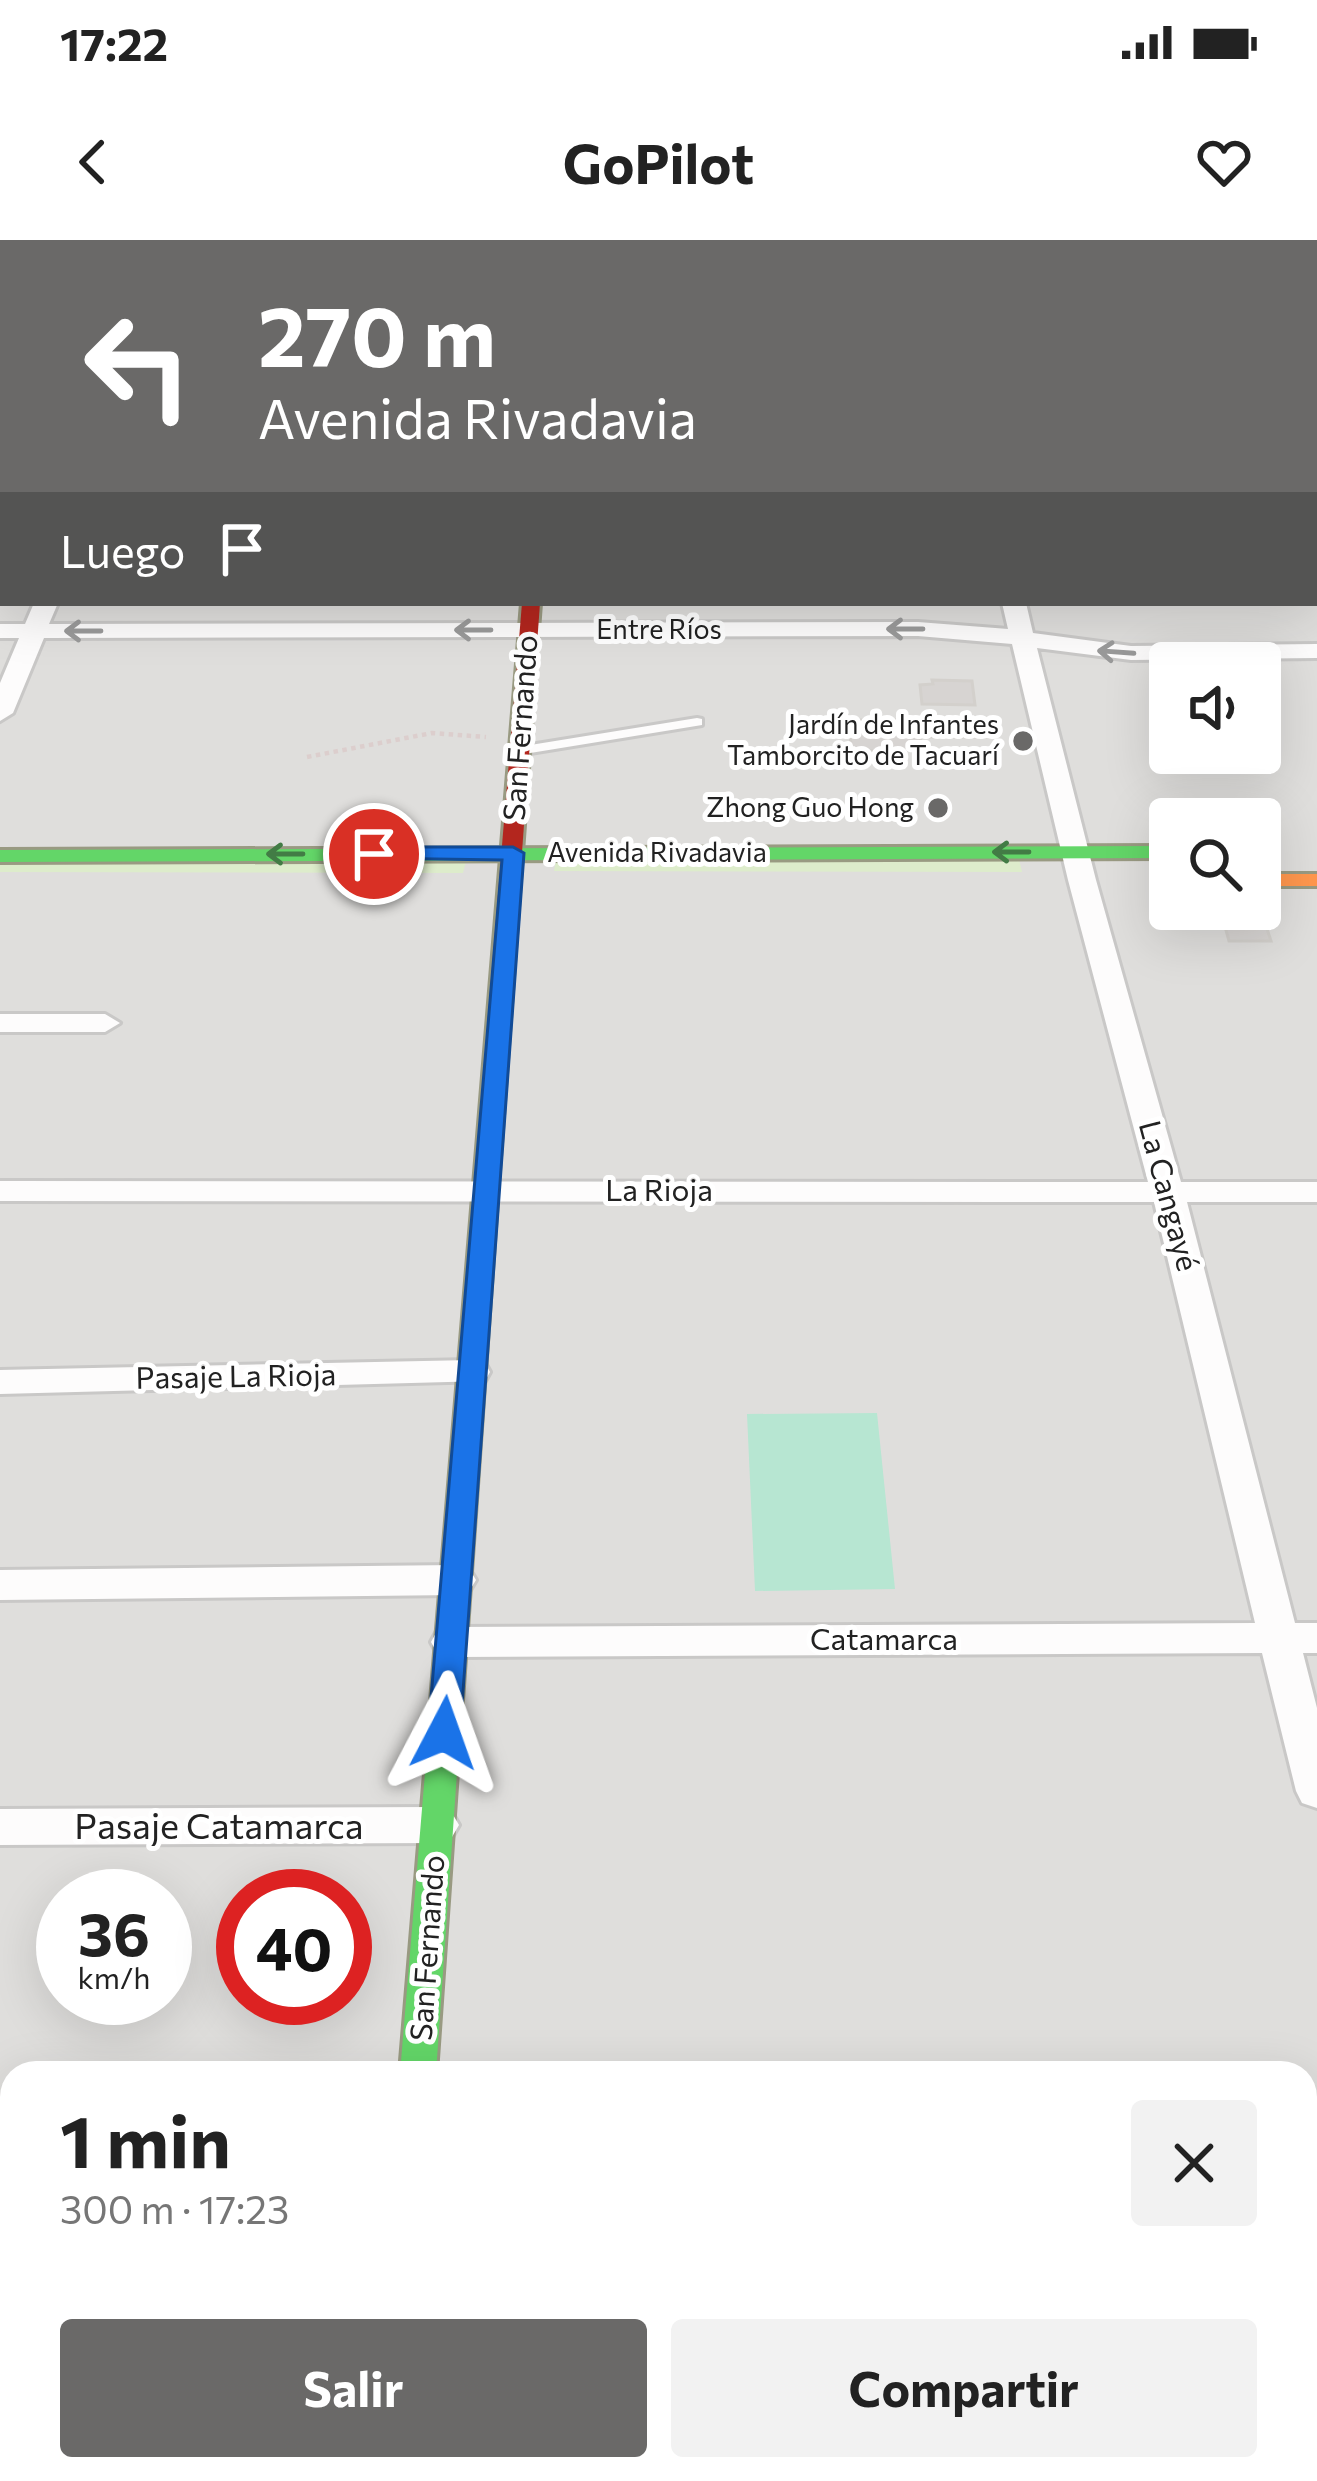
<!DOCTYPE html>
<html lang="es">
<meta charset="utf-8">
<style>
body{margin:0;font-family:Commissioner,sans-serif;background:#f2f2f2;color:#222;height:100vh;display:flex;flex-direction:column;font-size:45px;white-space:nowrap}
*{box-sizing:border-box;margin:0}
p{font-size:39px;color:#767676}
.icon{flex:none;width:66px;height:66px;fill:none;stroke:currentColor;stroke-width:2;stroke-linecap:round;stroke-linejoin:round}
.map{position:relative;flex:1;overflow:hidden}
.details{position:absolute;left:0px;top:1821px;width:1317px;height:420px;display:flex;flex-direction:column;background:#fff;border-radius:36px 36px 0 0;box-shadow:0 12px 48px #0002}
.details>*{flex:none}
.guide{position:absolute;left:0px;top:0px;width:1317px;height:366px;box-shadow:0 12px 48px #0002;background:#6a6968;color:#fff;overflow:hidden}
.fabs{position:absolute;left:1149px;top:402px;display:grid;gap:24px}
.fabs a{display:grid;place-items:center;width:132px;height:132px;border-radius:12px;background:#fff;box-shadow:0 12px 48px #0002;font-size:60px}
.speed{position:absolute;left:36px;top:1629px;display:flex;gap:24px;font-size:60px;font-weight:700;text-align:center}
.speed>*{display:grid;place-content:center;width:156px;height:156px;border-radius:50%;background:#fff;box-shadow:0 12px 48px #0002;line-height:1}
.speed small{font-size:30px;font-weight:400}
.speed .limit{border:18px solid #d22;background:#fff;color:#111}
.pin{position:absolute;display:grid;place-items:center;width:102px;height:102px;color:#fff;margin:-51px;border:6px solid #fff;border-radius:50%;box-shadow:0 3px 12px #0007}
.me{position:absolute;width:132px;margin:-66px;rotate:4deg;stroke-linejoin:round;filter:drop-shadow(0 0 9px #0008)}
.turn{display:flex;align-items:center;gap:42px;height:252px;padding:0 60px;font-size:54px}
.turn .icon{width:156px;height:156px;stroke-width:2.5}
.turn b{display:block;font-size:84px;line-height:102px}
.then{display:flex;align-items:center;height:114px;padding:0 60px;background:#0003;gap:24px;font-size:45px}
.round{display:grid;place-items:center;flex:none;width:126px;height:126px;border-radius:12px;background:#f2f2f2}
.head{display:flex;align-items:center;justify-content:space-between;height:204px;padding:0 60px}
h1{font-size:72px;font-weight:700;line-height:90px}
.action{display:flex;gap:24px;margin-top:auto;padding:24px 60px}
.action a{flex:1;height:138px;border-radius:12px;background:#6a6968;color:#fff;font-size:48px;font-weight:700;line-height:138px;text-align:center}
.action a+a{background:#f2f2f2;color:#222}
.status{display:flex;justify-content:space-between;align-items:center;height:84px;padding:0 60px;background:#fff;direction:ltr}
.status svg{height:33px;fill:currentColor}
header{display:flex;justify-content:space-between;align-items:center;height:156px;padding:0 60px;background:#fff;font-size:54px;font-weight:700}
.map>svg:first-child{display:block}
.residential{fill:#dfdedc;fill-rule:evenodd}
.grass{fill:#ddeccb}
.pitch{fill:#b7e6d2}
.building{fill:#d7d4d2;stroke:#d3d0cc;stroke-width:3}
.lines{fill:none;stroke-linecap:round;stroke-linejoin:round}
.lane-casing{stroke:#c9c8c7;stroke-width:6}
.street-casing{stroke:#c9c8c7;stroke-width:6}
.fast-casing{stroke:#999a82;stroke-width:6}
.slow-casing{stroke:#999a82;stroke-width:6}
.jam-casing{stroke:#999a82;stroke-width:6}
.path{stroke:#dccecd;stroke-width:4.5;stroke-dasharray:4.5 4.5;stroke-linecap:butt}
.lane{fill:#fdfcfc;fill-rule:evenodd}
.street{fill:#fdfcfc;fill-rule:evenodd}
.fast{fill:#63d668;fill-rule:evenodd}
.slow{fill:#ff974d;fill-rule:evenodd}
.jam{fill:#b3261e;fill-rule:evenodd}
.oneway{stroke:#9a9a9a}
.oneway2{stroke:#427c45}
.route{fill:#1a73e8;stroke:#114b97;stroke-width:3}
.poi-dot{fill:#6a6968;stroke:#fff;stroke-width:4.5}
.labels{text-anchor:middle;stroke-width:10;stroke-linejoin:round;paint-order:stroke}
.far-street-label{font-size:27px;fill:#222;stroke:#fff}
.far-poi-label{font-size:27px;fill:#222;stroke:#fff;text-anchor:end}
.street-label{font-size:30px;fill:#222;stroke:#fff}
.near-street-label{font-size:36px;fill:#222;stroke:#fff}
</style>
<div class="status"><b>17:22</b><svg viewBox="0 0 49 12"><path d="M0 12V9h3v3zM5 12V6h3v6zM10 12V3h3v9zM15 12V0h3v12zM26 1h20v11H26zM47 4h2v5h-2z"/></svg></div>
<header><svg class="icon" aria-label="back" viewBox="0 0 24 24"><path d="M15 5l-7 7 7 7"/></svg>GoPilot<svg class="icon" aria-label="heart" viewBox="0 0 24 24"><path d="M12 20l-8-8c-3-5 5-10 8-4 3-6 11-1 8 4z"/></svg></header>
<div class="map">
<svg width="1317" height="2241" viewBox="0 0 1317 2241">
<rect width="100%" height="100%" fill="#f0eeeb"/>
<path class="residential" d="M0 0H1317V2241H0ZM3 3H1314V363H3ZM1170 423H1260V513H1170ZM1170 579H1260V669H1170ZM63 1656H165V1758H63ZM243 1656H345V1758H243ZM12 1833H1305V2229H12Z"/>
<path class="grass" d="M1019 619 1022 632 554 631 556 620Z
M466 621 463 633 0 632V623Z"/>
<path class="pitch" d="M877 1173 895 1349 755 1351 747 1174Z"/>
<path class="building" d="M932 440 972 441 975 465 922 464 920 445 933 444Z
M929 479H989L992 497H920L923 510 852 511 848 480H919L921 491H931Z
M1260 667 1271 701H1229L1220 669Z"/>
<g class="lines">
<defs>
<path id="lane" d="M1314 264H1317V271H1314Z
M697 478 702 479V485L518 515 511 511 518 507Z"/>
<path id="street" d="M916 0H934L935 3H917Z
M1241 0H1259L1260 3H1242Z
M1314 68H1317V80H1314Z
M3 71V83L0 84V72Z
M1314 117 1317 118V134L1314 133Z
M1314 207H1317V219H1314Z
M0 209H3V221H0Z
M34 363H58L49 384 918 382 1008 389 1002 363H1026L1033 393 1131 406 1317 404V418L1131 420 1037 408 1096 640 1181 942H1317V962H1187L1295 1383H1317V1413H1303L1317 1468V1568L1302 1563 1296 1551 1262 1413 451 1417 437 1413 431 1402 437 1391 451 1387 1255 1383 1154 962 0 961V941L1148 942 1068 640 1012 404 918 396 44 398 13 473 0 481V443L19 398H0V384H25Z
M0 774H105L120 783 105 792H0Z
M472 1120 485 1123 490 1132 485 1141 0 1154V1130Z
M456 1325 470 1330 476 1340 470 1350 456 1355 0 1360V1330Z
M437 1567 452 1573 459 1585 452 1597 437 1603 0 1605V1569Z
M0 1865H12V1909H0Z
M371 2229H425V2241H371Z"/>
<path id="fast" d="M1170 606V618L0 622V610Z
M486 937 498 945 436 1833H400L474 945Z"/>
<path id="slow" d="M1260 634H1317V646H1260Z"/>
<path id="jam" d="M522 363H540L498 945 486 953 474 945Z"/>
</defs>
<use href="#lane" class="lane-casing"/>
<use href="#street" class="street-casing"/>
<use href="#fast" class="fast-casing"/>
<use href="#slow" class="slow-casing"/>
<use href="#jam" class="jam-casing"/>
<path class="path" d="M307 517 432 493 486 497"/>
<use href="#lane" class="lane"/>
<use href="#street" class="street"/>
<use href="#fast" class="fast"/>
<use href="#slow" class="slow"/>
<use href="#jam" class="jam"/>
</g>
<defs><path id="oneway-shaft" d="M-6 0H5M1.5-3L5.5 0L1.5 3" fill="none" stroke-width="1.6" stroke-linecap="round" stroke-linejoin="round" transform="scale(3)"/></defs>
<g class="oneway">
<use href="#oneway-shaft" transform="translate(905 389) rotate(-180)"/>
<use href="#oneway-shaft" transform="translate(473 390) rotate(180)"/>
<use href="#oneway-shaft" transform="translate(83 391) rotate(180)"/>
<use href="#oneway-shaft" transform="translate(1116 412) rotate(-176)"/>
</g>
<g class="oneway2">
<use href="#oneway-shaft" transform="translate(1011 612) rotate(180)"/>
<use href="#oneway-shaft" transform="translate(285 614) rotate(180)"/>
</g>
<path class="route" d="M374 607H513L524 613 460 1493 455 1502 444 1506 433 1502 428 1493 502 620 366 618V609Z"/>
<g class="poi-dot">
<circle cx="1023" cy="501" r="12"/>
<circle cx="938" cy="568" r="12"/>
</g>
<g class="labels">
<g class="far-street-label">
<text x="659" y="399">Entre Ríos</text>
<text x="657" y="622">Avenida Rivadavia</text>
</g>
<g class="far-poi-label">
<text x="999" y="494">Jardín de Infantes<tspan x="999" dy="31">Tamborcito de Tacuarí</tspan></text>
<text x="914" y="577">Zhong Guo Hong</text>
</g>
<g class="street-label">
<text transform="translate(521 488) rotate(-86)" y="10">San Fernando</text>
<text x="659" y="961">La Rioja</text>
<text transform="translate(1168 956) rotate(75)" y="10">La Cangayé</text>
<text transform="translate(236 1137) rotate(-1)" y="10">Pasaje La Rioja</text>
<text x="884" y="1410">Catamarca</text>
<text transform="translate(428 1708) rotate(-86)" y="10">San Fernando</text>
</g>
<g class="near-street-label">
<text x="219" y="1599">Pasaje Catamarca</text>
</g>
</g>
</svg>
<div class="fabs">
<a><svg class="icon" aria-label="sound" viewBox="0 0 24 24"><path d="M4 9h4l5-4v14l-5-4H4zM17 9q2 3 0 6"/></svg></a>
<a><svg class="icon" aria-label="search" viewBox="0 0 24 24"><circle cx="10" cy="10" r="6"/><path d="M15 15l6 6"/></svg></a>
</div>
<div class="speed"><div>36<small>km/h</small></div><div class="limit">40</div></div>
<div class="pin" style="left:374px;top:614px;background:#d93025"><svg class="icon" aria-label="arrive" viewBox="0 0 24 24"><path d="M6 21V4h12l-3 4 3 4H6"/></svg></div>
<svg class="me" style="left:444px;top:1493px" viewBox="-20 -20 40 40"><path d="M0-17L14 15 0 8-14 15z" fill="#1a73e8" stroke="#fff" stroke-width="4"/></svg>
<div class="guide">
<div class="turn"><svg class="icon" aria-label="left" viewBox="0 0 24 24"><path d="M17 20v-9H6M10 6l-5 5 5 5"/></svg><div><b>270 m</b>Avenida Rivadavia</div></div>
<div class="then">Luego<svg class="icon" aria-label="arrive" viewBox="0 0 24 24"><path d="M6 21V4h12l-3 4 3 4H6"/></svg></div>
</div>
<section class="details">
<div class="head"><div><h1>1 min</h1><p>300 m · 17:23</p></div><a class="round"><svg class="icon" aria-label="close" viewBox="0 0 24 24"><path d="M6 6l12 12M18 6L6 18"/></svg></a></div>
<div class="action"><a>Salir</a><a>Compartir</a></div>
</section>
</div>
